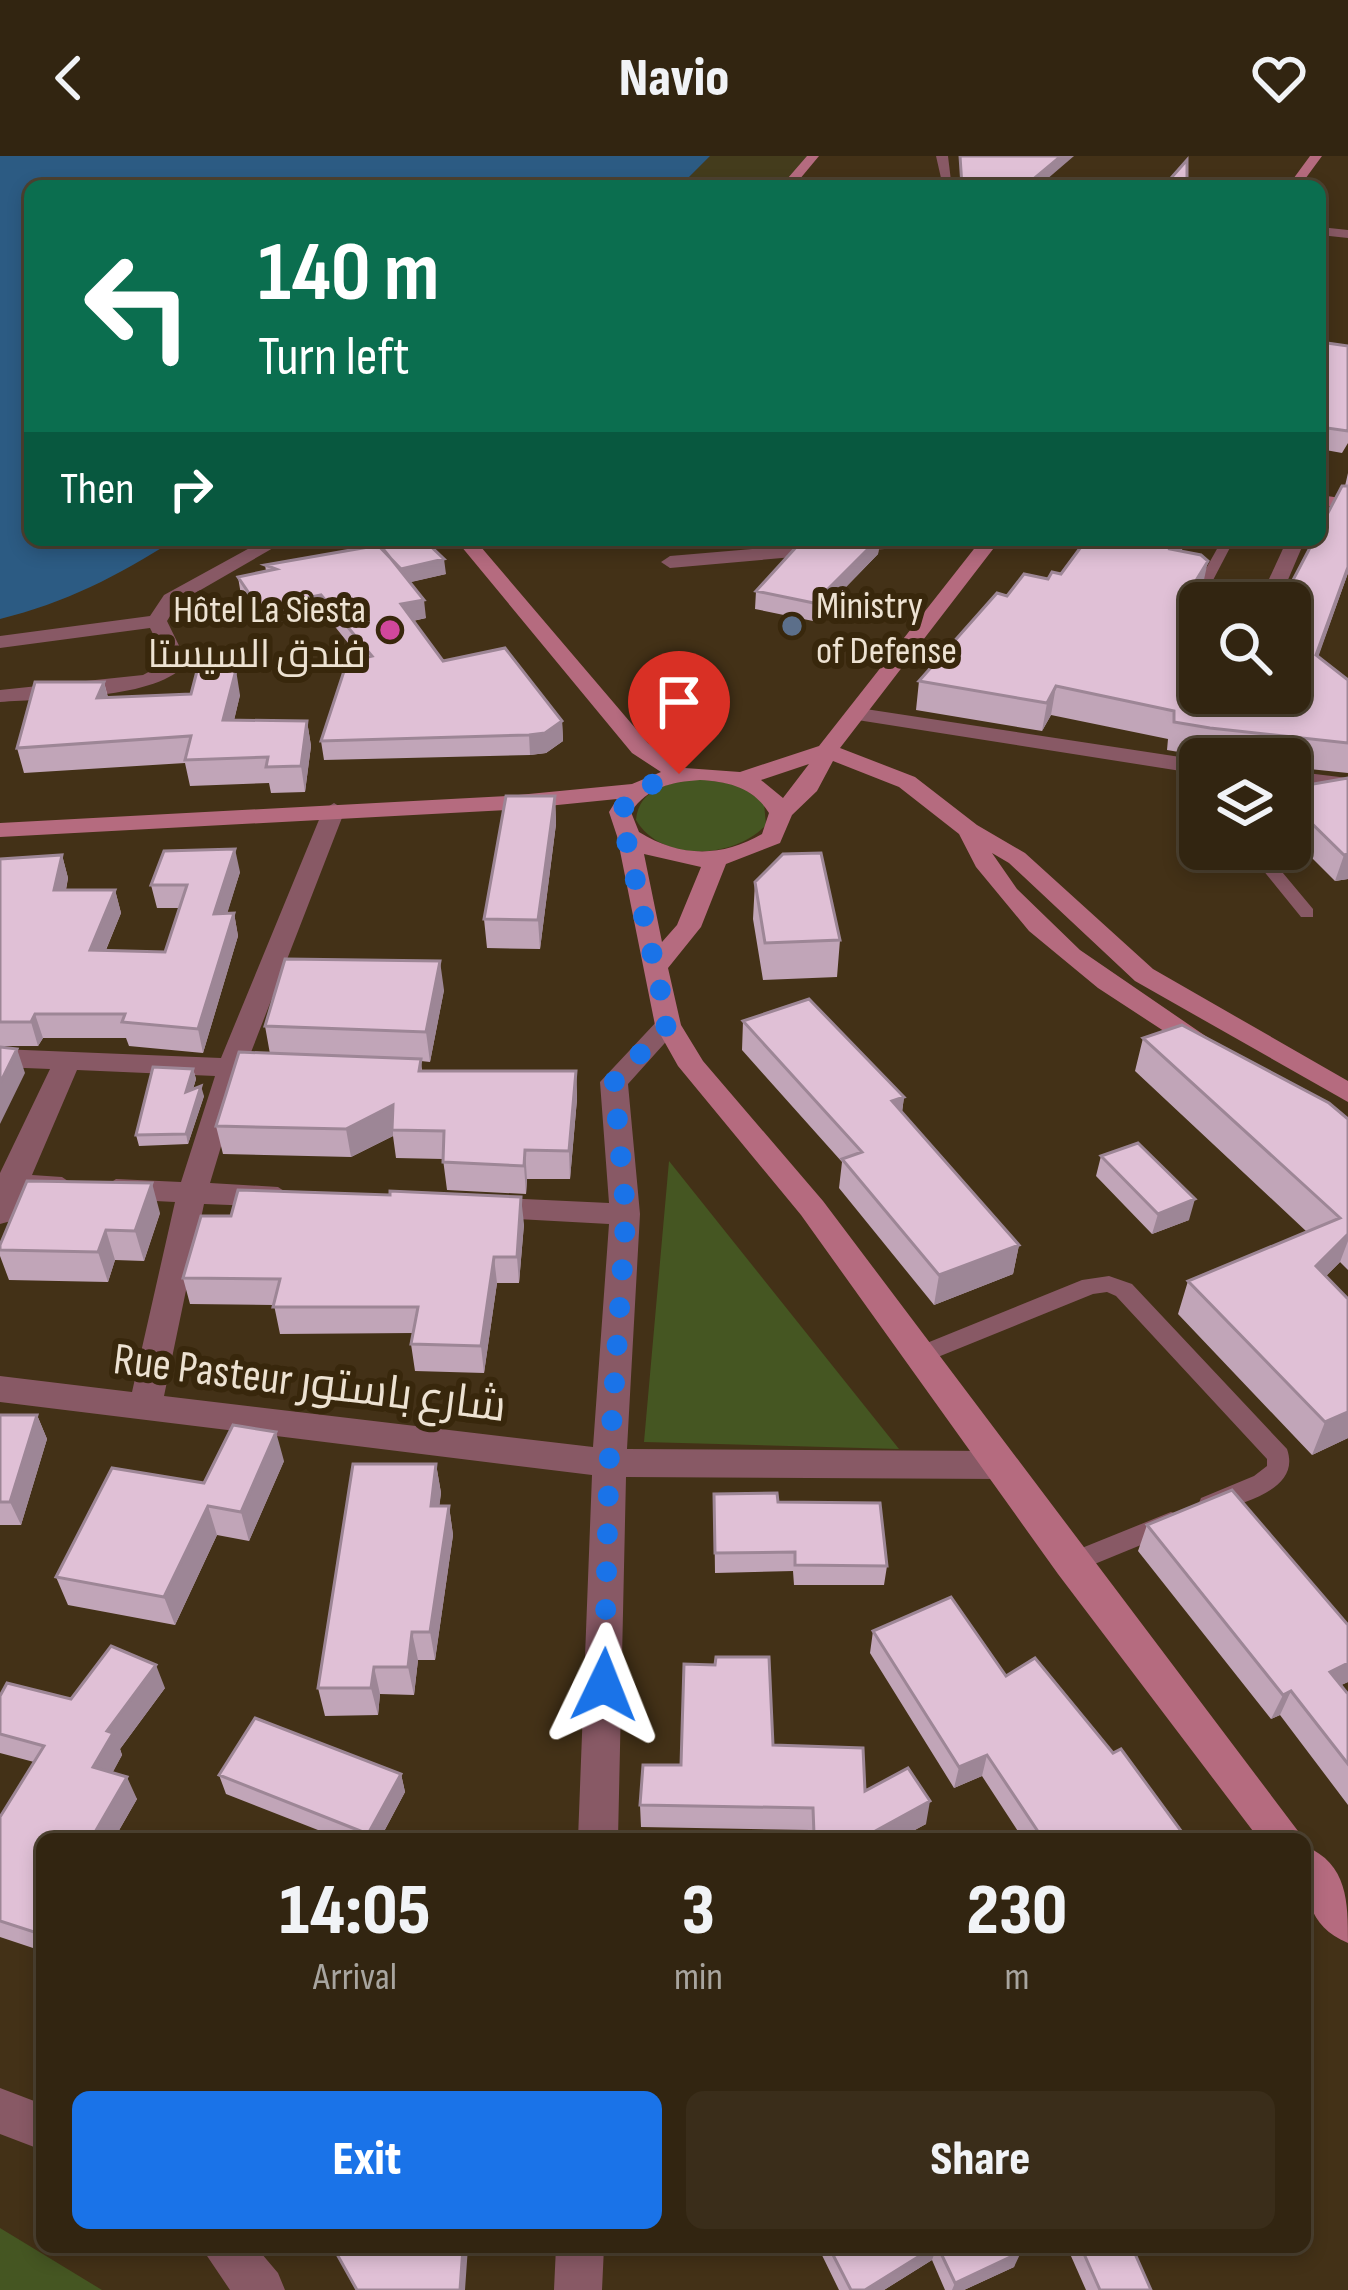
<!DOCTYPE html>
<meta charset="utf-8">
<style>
body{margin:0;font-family:"Sofia Sans Condensed",Cairo,sans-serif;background:#3a2d1a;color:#f1f3f6;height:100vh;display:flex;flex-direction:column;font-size:45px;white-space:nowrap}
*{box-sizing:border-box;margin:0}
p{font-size:39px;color:#a8a59f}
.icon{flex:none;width:66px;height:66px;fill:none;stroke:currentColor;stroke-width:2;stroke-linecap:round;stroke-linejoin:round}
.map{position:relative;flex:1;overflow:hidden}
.sheet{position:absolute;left:36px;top:1677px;width:1275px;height:420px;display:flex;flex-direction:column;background:#322511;border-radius:18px;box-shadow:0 6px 18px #0003,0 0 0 3px #4d4231}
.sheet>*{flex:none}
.top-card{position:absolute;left:24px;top:24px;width:1302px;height:366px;border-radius:18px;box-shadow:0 6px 18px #0003,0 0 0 3px #4d4231;background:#0b6e4f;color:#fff;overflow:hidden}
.fabs{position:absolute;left:1179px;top:426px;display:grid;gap:24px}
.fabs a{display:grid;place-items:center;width:132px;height:132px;border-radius:18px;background:#322511;box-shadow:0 6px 18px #0003,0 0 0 3px #4d4231;font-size:60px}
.pin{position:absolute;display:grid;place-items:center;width:102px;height:102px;color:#fff;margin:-123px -51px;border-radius:50% 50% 50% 0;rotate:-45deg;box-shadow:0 0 12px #0007}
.pin .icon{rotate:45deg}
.me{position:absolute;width:132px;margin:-66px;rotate:2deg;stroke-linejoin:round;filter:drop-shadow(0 0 9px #0008)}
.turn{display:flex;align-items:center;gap:42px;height:252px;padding:0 36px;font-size:54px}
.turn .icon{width:156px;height:156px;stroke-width:2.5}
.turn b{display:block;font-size:84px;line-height:102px}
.then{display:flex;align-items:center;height:114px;padding:0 36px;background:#0003;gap:24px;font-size:45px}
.eta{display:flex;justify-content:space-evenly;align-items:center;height:204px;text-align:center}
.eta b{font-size:72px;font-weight:800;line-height:84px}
.action{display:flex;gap:24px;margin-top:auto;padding:24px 36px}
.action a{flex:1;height:138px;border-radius:18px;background:#1a73e8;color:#fff;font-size:48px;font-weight:800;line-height:138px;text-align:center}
.action a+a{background:#3a2d1a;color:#f1f3f6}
header{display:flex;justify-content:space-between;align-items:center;height:156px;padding:0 36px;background:#322511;font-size:54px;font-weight:800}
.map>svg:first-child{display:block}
.green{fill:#455622}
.sand{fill:#443c1c}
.water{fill:#2c5b83}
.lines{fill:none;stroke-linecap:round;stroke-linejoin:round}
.lane{fill:#885965;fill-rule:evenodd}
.street{fill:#885965;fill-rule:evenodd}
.secondary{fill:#b56b7f;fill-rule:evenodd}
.wall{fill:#c1a5b8}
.shaded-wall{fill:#9d8696}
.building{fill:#e0c0d6;stroke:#9d8696;stroke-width:3}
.route{stroke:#1a73e8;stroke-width:21;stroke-dasharray:0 37.8}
.service-dot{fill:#5c6f8a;stroke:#38270c;stroke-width:4.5}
.hotel-dot{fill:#d1479c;stroke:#38270c;stroke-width:4.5}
.labels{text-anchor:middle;stroke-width:12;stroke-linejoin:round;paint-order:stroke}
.far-poi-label{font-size:39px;fill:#ede2d2;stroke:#38270c;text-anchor:start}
.street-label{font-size:45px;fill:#ede2d2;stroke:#38270c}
</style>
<header><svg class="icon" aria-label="back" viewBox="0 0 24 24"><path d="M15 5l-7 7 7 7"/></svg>Navio<svg class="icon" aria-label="heart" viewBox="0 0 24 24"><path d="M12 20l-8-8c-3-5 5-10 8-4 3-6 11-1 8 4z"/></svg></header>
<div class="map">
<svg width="1348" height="2134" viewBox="0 0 1348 2134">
<rect width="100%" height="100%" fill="#433117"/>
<path class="green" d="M700 623 739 629 764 647 766 669C735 703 661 707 636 664 639 631 672 626 700 623Z
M669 1005 899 1293 644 1286Z
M0 2072 102 2134H0Z"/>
<path class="sand" d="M710 0H809L785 30H680Z"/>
<path class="water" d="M0 0H710L680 30H30V384H174C118 420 65 447 0 463Z"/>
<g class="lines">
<path class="lane" d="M1222 384H1234L1211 428H1201L1199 425Z
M1183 604 1200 619V634L1194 632 1175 609Z
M1246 693H1263L1313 753V761H1301Z
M1109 1120 1132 1128 1287 1293C1301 1333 1247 1344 1219 1356L1210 1359 1201 1356 1198 1349 1201 1342 1254 1320 1267 1310V1303L1116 1140 1107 1136 1093 1138 928 1205H912L909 1199 912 1193 1082 1124Z
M1171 1356 1180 1359 1183 1366 1180 1373 1080 1414 1071 1418 1062 1414 1058 1407 1062 1400Z"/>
<path class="street" d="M936 0H948L951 25 941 22Z
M1320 71 1348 74V82L1320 79Z
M264 384H287L178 447 167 465 187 506C161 544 47 542 0 546V534L143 519 167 506 150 472 0 492V480L150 460 164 439Z
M856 384H928L919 390 670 412 661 406 670 400Z
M1287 384H1305L1278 447H1258Z
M859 552 1200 604V618L851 563 848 558Z
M1290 615 1348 622V636L1290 629Z
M334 647 345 654 248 904 260 912 256 918 242 921 210 1027 278 1031 293 1041 278 1051 204 1048 164 1240 593 1291 609 1068 482 1061 467 1051 482 1041 609 1047 600 926 659 863 668 861 681 869 628 928 640 1058 627 1293 999 1295 1011 1299 1016 1309 1011 1319 999 1323 626 1321 618 1683H578L592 1319 0 1246V1220L132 1236 175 1046 116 1043 101 1033 116 1023 181 1026 215 920 77 914 32 1019 62 1021 77 1031 62 1041 23 1039 11 1065 0 1068V1017L50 913 0 911V893L221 902 323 654Z
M0 1932 42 1948V1994L0 1978Z
M201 2091H256L278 2117 285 2134H230Z
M556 2091H604L602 2134H554Z"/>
<path class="secondary" d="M807 0H819L794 30H781Z
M1310 0H1322L1300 30H1288Z
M1320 339 1348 343V353L1320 349Z
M456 384H475L648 587 685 612 740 616 819 590 981 384H1000L840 592 915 621 977 669 1025 697 1153 813 1348 925V946L1135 825 1009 707 992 697 1017 733 1080 794 1223 892 1209 901 1199 898 1098 832 1029 775 976 711 959 678 899 631 833 605 817 635 792 659 780 687 726 708 701 771 668 812 681 869 703 905 823 1045 1304 1683H1259L1058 1418 801 1059 678 910 655 869 617 680 609 656 617 643 507 654 0 681V667L507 640 632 628 661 616 632 597ZM809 608 783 642 761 624ZM700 624C729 626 753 631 769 657L762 678C721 702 679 701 639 676L631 656C648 631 671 626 700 624ZM644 698 701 711 677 769 662 786Z
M1305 1690C1348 1708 1348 1746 1348 1787 1303 1768 1305 1731 1305 1690Z"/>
</g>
<path class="wall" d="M1320 186 1348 190V287L1342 297 1320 293Z
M1348 317V417L1318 500 1348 524V617L1290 611V603H1220L1167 594 1168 583 1051 559 1042 575 916 554 919 525 1007 440 1061 418 1086 384H1188L1181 395 1202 433 1194 446 1200 537 1281 447 1345 330Z
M360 384H424L446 418 410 426 426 462 413 465 443 505 562 565 563 585 546 597 530 599 324 604 321 585 361 503 324 457 263 470 241 439 238 421 266 415 265 409 367 391Z
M846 384H880L878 398 813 465 755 453 756 435Z
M104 526 108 541 240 539 234 564 307 565 311 590 305 636 271 637 269 627 190 630 185 607 24 617 17 592Z
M1348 622V723L1335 725 1290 680V632Z
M555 640 556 668 540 793 487 792 484 763Z
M62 699 68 722 66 734H115L121 757 106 794 165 796 180 752H157L151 729 240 716 227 757H234L238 780 203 897 129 890 126 882H43L38 890H0V703Z
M755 726 840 784 837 821 763 824 753 763Z
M444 834 430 906 421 905 422 915H576L577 943 570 1023H527L526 1038 447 1034 443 1003 396 1002 393 980 351 1001 223 998 216 970 270 898 265 870Z
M743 865 904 941 902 956 1019 1089 1013 1118 934 1149 839 1032 842 1006 742 894Z
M1143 882 1348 963V1114L1340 1106 1326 1120 1348 1282 1312 1299 1178 1158 1188 1125 1307 1076 1135 915Z
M193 913 196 923 193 933 204 940 188 988 139 990 136 979Z
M1101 1000 1189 1064 1152 1078 1096 1020Z
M160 1057 144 1105 115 1104 108 1126 9 1124 0 1100V1089Z
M524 1068 519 1127H497L484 1217 415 1215 411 1188 413 1177 280 1178 274 1149 190 1148 183 1122Z
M0 1259H37L47 1283 21 1369H0Z
M284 1305 249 1385 217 1379 175 1469 68 1449 56 1421 204 1327Z
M436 1308 441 1337 439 1350H449L453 1379 435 1504H418L414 1539 380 1538 378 1559 325 1560 318 1532Z
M714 1338 778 1346 887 1410 884 1429H794L793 1415 715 1417Z
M1147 1369 1348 1469V1526L1341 1529 1348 1538V1649L1280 1559 1271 1563 1138 1395Z
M873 1475 1006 1520 1113 1597 1187 1683H1023L982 1620 954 1632 870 1497Z
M165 1532 120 1593 122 1599 112 1617 137 1643 114 1683H42V1795L0 1781V1661L34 1606 0 1597V1540L71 1543Z
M773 1589 865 1635 926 1668 898 1683H811L810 1674 641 1671 640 1649 681 1609Z
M401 1618 405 1636 380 1683H341L226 1638 219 1619Z
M818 2091H1019L1014 2111 964 2134H945L932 2104 884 2134H839Z
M1067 2091H1132L1151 2134H1086Z
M1217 2091H1286L1218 2093Z"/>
<path class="shaded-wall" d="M1061 0H1074L1039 30 1030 26Z
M877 384H880L878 398 813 465 814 447Z
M1176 384H1188L1165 420 1170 393Z
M444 403 446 418 403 428 401 413Z
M1208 405 1202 433 1179 472 1184 444Z
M1348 411V417L1309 527 1316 499Z
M321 439 324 457 263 470 259 452Z
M424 444 426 462 403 467 401 448Z
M236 514 240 539 228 590 223 564Z
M104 526 110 551 97 542Z
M1056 530 1051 559 1042 575 1047 547Z
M307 565 311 590 305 636 301 610Z
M562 565 563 585 546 597 530 599 529 579Z
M555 640 556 668 540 793 538 764Z
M235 693 240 716 220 781 214 758Z
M1348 698V723L1335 725 1344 699Z
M62 699 68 722 61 758 54 734Z
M115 734 121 757 96 817 90 794Z
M234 757 238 780 203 897 198 873Z
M440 805 444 834 430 906 426 876Z
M35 858 43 882 38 890 31 866Z
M17 893 25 917 0 968V927Z
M193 913 196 923 189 946 186 936Z
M576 915 577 943 570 1023 569 995Z
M201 930 204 940 188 988 186 978Z
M904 941 900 971 892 945Z
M393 949V980L351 1001 346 973Z
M525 994 527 1023 526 1038 524 1010Z
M152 1027 160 1057 144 1105 135 1075Z
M521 1041 524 1068 519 1127 517 1101Z
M1195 1043 1189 1064 1152 1078 1158 1058Z
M106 1074 115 1104 108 1126 98 1096Z
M1348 1078V1085L1340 1106 1303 1143 1316 1110Z
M1019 1089 1013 1118 934 1149 939 1119Z
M494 1101 497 1127 484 1217 481 1190Z
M1348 1256V1282L1312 1299 1325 1266Z
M37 1259 47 1283 21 1369 10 1346Z
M276 1276 284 1305 249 1385 241 1356Z
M436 1308 441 1337 436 1379 431 1350Z
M208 1350 217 1379 175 1469 164 1441Z
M449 1350 453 1379 435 1504 430 1476Z
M412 1476 418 1504 414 1539 408 1511Z
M1348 1507V1526L1318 1540 1330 1516Z
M156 1509 165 1532 120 1593 122 1599 104 1633 93 1611 107 1575Z
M374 1511 380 1538 378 1559 371 1532Z
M1291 1535 1280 1559 1271 1563 1283 1539Z
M987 1599 982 1620 954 1632 959 1611Z
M401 1618 405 1636 380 1683H370L368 1678Z
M127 1621 137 1643 114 1683H91Z
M930 1645 926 1668 898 1683H867L868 1679Z
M463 2091H468L465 2134H460Z
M934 2091H937L932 2104 884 2134H865Z
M1021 2096 1014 2111 964 2134H952L955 2127Z"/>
<path class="building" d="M960 0H1061L1030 26 1064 30H962Z
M1187 4V30H1164Z
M1320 186 1348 190V275L1320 271Z
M1342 330H1348V411L1316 499 1348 524V587L1210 572 1174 566V555L1056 530 1047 547 919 525 997 437 1007 440 1024 418 1048 423 1052 416 1061 418 1086 384H1176L1170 393 1201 399 1208 405 1184 444 1200 447V537H1290V447H1273L1274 445 1281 447 1314 384H1320V372Z
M373 384H424L444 403 401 413Z
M846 384H877L814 447 756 435 799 388Z
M380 389 424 444 401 448 443 505 505 492 562 565 545 577 529 579 321 585 347 506 372 500 321 439 259 452 238 421 276 413 265 409Z
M236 514 223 564 307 565 301 610 266 611 268 601 185 604 191 580 17 592 35 526H104L97 542 191 538 197 515Z
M1348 622V698L1344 699 1290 646V632Z
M506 640H555L538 764 484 763Z
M235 693 214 758 234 757 198 873 122 866 125 858H35L31 866H0V703L62 699 54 734H115L90 794 165 796 187 729H151L164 695Z
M821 697 840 784 765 787 755 726 783 698Z
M285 803 440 805 426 876 265 870Z
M809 843 904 941 892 945 1019 1089 939 1119 842 1003 862 996 743 865Z
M1182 869 1329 947 1348 963V1078L1316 1110 1348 1143V1256L1325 1266 1188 1125 1340 1062 1143 882Z
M0 891 17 893 0 927Z
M239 896 421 903 419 915H576L569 995 525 994 524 1010 443 1006 444 975 392 974 393 949 346 973 216 970Z
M153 911 193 913 186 936 201 930 186 978 136 979Z
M1138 987 1195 1043 1158 1058 1101 1000Z
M27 1025 152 1027 135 1075 106 1074 98 1096 0 1094V1089Z
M238 1034 390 1039V1035L521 1041 517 1101H494L481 1190 411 1188 418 1151H273L280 1123 183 1122 201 1060H231Z
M0 1259H37L10 1346H0Z
M233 1269 276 1276 241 1356 208 1350 164 1441 56 1421 112 1312 204 1327Z
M353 1308H436L431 1350H449L430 1476H412L408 1511H374L371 1532H318Z
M1232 1334 1348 1469V1507L1330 1516 1348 1538V1608L1291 1535 1283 1539 1147 1369Z
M777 1337 778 1346 880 1347 887 1410 795 1409V1396L715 1397 714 1338Z
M951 1441 1006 1520 1035 1502 1113 1597 1121 1593 1187 1683H1043L987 1599 959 1611 873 1475Z
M111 1490 156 1509 107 1575 113 1577 93 1611 127 1621 91 1683H42V1769L37 1777 0 1765V1661L44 1590 0 1578V1540L7 1527 71 1543Z
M716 1501H769L773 1589 863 1592 865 1635 908 1612 930 1645 868 1679 814 1678 813 1652 640 1649 643 1609H681L684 1508 715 1509Z
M255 1562 401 1618 368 1678 219 1619Z
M333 2091H463L460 2134H357Z
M829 2091H934L865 2134H851Z
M938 2091H1019L1021 2096 955 2127Z
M1081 2091H1132L1151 2134H1100Z"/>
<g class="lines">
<path class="route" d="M604 1529 609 1307 626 1058 614 926 668 868 620 656 637 634 679 618"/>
</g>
<circle class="service-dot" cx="792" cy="470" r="12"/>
<circle class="hotel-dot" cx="390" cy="474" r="12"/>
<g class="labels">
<g class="far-poi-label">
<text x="816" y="462">Ministry<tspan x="816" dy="45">of Defense</tspan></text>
<text x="366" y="466" text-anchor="end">Hôtel La Siesta<tspan x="366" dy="45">فندق السيستا</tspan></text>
</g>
<g class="street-label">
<text transform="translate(310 1225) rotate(7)" y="16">Rue Pasteur شارع باستور</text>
</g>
</g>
</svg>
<div class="fabs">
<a><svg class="icon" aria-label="search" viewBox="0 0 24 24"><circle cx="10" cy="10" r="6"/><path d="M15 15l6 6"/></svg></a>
<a><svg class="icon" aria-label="layers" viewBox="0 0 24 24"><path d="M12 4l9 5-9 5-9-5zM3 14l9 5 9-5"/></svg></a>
</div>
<div class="pin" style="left:679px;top:618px;background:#d93025"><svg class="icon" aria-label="arrive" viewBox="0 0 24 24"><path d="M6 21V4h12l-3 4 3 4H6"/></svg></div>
<svg class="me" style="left:604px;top:1529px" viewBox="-20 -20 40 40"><path d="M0-17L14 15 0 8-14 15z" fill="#1a73e8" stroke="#fff" stroke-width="4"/></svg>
<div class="top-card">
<div class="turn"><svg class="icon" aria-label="left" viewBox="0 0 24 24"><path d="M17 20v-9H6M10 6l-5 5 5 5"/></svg><div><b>140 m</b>Turn left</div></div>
<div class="then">Then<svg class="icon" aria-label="right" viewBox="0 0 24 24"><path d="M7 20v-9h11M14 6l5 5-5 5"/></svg></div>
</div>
<section class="sheet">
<div class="eta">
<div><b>14:05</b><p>Arrival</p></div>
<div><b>3</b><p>min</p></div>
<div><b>230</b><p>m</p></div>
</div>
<div class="action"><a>Exit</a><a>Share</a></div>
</section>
</div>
